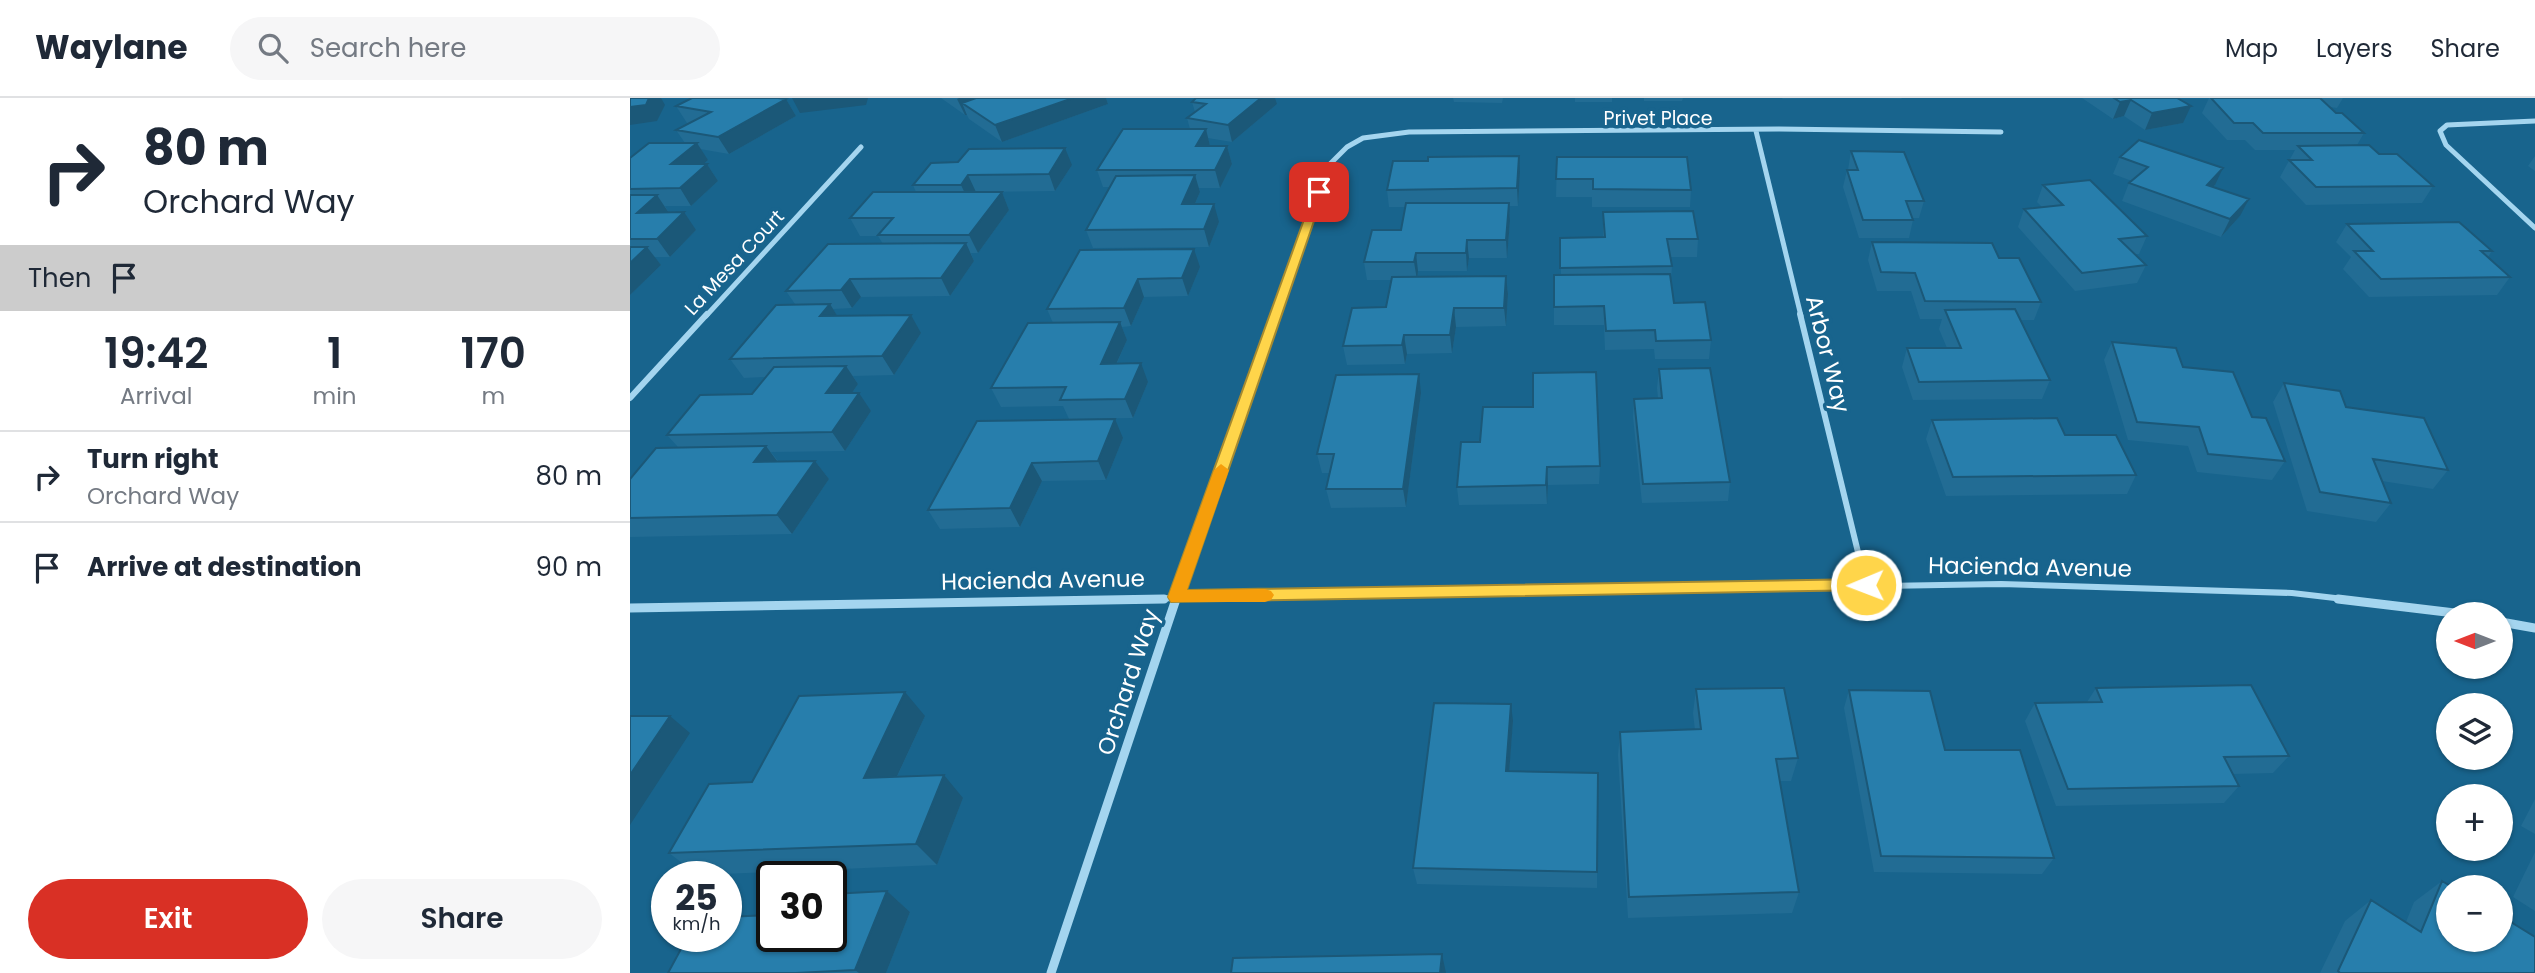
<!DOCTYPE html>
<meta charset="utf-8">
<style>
body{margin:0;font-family:Poppins,sans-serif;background:#f6f6f7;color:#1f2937;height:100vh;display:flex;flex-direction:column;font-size:26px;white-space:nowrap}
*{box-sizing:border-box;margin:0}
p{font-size:23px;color:#747a83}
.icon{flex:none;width:38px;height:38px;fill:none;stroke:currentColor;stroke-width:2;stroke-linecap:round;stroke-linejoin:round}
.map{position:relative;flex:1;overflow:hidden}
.sheet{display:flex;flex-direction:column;background:#fff;width:630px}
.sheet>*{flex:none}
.guide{background:#fff;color:#1f2937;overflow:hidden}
.needle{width:46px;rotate:270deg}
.fabs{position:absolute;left:1806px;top:504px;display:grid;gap:14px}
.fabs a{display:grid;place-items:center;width:77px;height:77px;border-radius:50%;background:#fff;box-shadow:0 2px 5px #0004;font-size:35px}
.speed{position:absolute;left:21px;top:763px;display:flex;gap:14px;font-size:35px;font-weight:700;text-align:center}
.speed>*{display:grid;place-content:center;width:91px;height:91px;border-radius:50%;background:#fff;box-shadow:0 2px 5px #0004;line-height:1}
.speed small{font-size:18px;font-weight:400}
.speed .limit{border:4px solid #111;border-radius:10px;background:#fff;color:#111}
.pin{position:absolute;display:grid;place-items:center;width:60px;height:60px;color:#fff;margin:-30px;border-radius:14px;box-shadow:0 4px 10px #0006}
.me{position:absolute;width:77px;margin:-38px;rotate:269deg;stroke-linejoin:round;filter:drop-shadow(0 0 5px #0008)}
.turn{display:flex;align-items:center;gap:24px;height:147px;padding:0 28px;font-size:32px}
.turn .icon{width:91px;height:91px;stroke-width:2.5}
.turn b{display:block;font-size:49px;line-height:60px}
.then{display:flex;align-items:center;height:66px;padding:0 28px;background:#0003;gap:14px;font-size:26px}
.eta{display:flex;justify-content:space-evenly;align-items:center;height:119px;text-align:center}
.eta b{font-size:42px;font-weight:600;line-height:49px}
.button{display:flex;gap:14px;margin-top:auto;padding:14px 28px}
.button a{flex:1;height:80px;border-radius:42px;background:#d93025;color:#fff;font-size:28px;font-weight:600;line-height:80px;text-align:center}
.button a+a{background:#f6f6f7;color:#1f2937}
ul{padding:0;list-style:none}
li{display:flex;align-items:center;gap:21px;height:91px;padding:0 28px;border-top:2px solid #e0e1e3}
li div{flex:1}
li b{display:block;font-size:26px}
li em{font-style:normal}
header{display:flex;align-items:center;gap:42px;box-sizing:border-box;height:98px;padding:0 35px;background:#fff;border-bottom:2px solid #e0e1e3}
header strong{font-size:33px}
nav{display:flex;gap:38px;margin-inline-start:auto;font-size:24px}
.search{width:490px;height:63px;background:#f6f6f7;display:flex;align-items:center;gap:18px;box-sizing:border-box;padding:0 24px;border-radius:38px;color:#747a83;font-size:26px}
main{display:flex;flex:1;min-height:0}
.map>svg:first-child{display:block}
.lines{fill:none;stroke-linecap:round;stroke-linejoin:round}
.minor-far2{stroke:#a4d5ef;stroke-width:5}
.minor-far1{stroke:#a4d5ef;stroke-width:6}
.minor{stroke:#a4d5ef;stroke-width:9}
.wall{fill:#226c94}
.shaded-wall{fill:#1b5878}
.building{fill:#277eac;stroke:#1b5878;stroke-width:2}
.route{fill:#ffd54a;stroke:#a68a30;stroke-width:2}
.slow{fill:#f59e0b}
.labels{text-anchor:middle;stroke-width:7;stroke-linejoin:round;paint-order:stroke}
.far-street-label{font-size:19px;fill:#fff;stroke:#18648d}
.street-label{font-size:23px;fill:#fff;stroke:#18648d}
</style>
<header>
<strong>Waylane</strong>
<div class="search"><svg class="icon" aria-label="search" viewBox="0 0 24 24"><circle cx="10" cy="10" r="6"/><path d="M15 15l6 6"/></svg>Search here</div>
<nav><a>Map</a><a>Layers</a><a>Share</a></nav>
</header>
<main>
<section class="sheet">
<div class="guide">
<div class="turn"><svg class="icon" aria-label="right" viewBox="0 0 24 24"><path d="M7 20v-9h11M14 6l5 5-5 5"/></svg><div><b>80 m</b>Orchard Way</div></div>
<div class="then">Then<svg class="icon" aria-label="arrive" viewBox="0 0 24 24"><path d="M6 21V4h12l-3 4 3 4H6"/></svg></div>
</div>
<div class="eta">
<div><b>19:42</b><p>Arrival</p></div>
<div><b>1</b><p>min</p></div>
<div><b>170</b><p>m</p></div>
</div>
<ul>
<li><svg class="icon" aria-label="right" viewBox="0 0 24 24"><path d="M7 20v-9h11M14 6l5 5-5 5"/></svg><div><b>Turn right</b><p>Orchard Way</p></div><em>80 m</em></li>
<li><svg class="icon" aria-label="arrive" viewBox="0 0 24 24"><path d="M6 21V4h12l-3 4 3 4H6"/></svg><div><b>Arrive at destination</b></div><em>90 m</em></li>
</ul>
<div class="button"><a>Exit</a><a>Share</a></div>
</section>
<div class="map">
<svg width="1905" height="875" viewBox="0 0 1905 875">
<rect width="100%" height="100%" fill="#18648d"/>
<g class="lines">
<path class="minor-far2" d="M1905 23 1817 27 1810 33 1816 47 1905 130
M1126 33 1171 218
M76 218 231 49
M646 218 698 68 717 49 733 40 779 34 1149 31 1371 34"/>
<path class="minor-far1" d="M1170 216 1236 487
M0 300 77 216
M434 502 1371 486 1662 495 1722 502
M546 502 646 216"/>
<path class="minor" d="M1708 501 1833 516
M0 510 534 501
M1871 524 1905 530
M421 875 546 501"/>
</g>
<path class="wall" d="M311 0H476L478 6 372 44 339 21 337 17H335Z
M823 0H873L872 5 824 4Z
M945 0H982V4H945Z
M1014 0H1053L1052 3H1014Z
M1152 0H1197L1153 1Z
M1230 0H1272L1271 1Z
M1452 0H1547L1553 25 1515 32 1494 18 1483 21Z
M1579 0H1713L1707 10 1700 9 1734 35 1727 47 1749 56 1803 88 1792 105 1676 107 1650 79 1665 52H1625L1615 42H1597L1572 15Z
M156 1 166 18 99 56 70 51 78 62 73 66H77L88 83 61 108H35L39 115 66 132 40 159H24L31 167 0 197V60L55 45 46 32 59 25H57L46 8Z
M562 4 647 6 602 44 578 40 580 48H597L602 66 590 90H569L570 94 565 106 589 124 579 149 463 150 456 132 480 89H473L467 72 560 31 557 20 565 14Z
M1221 53 1294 103 1289 120H1282L1283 122 1279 140H1229L1213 89 1217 72H1218Z
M1905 58V73L1898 68Z
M927 59 1061 92 1060 109H962V99H926Z
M1490 59 1585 87 1584 89 1610 118 1591 139 1492 103 1499 85 1502 83 1483 76Z
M301 65 442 67 425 93 346 94H372L379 112 348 155H341L344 163 320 198 231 199 222 210 203 211 207 218 291 235 264 277 223 278 228 286 222 295 241 313 215 353 141 354 148 363H185L199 381 162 436 0 439V381L48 349 37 337 122 296 136 279 114 280 100 261 165 206 156 193 253 146 248 138H230L220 120 286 94 283 87Z
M890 75 888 108H879L880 123 877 160H839L837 173H788L787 179 876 178 878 196 876 228 826 229 822 255 777 256 775 266 717 267 713 248 756 209 761 182H737L734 164 771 132 776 109H759L757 92Z
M1413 87 1517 138 1509 156H1504L1516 167 1507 185 1445 193 1388 129 1394 111 1412 109 1407 104Z
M973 114 1068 141 1067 159H1040L1042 168 1041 181 1044 205 1081 242 1079 261H1025L1024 251 975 252 974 227H924V209L931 177 930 140 973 139Z
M1717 126 1862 153 1858 159 1880 179 1867 197 1739 199 1713 171 1721 159 1706 144Z
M1242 144 1369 160 1411 204 1404 222H1390L1420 282 1412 301 1283 302 1272 269 1277 250H1317L1309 231 1312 221H1290L1281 193H1247L1238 162Z
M450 152 570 169 558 198 514 199 501 228 492 229 497 242 487 265 518 284 503 320 439 321 433 308 371 309 361 290 423 225 417 211Z
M1482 244 1553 269 1655 363 1642 382 1567 374 1558 348 1498 342 1474 262Z
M1029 271 1100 384 1098 403 1012 405 1003 319 1004 301 1028 300 1027 290Z
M1654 285 1716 309 1818 372 1803 391 1752 383 1761 405 1746 424 1677 413 1643 304Z
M791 295 776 409 701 410 696 391 700 375H692L687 356Z
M1302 322 1435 337 1506 377 1497 396 1316 398 1296 341Z
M347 323 493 340 476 382 412 383 390 429 310 431 298 412Z
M831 344 970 368 969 386 918 387 917 406 829 407 827 389Z
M1466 590 1659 658 1643 675 1603 676 1609 688 1594 705 1426 708 1395 623 1405 605 1457 604Z
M1066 591 1168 660 1161 683H1150L1169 794 1162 815 998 820 988 657 990 634 1065 632 1063 615Z
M1219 592 1424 760 1412 776 1244 774 1214 610Z
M295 618 267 679 333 700 307 767 68 777 39 755 122 684Z
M883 623 879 673 967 774V790L787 786 783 770Z
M1905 701V736L1891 728Z
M1905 754V813L1883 799Z
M1812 783 1905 875H1690L1715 823 1741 802 1776 824 1784 804Z
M257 793 280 814 256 875H38L142 838Z"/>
<path class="shaded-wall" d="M19 0H31L35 7 27 23 0 27V9Z
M162 0H238L236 7 170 15Z
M329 0H386L332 5 337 17H335L327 1Z
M443 0H476L478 6 372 44 365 27Z
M631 0H645L647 6 602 44 598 27Z
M156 1 166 18 99 56 88 39Z
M1501 2 1494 18 1483 21 1490 4Z
M1561 8 1553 25 1515 32 1522 15Z
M576 31 580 48H566Z
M67 45 78 62 53 84 41 66Z
M597 48 602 66 590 90 585 72Z
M435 50 442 67 425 93 419 76Z
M889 58 890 75 888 108 887 90Z
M77 66 88 83 61 108 50 90Z
M1593 70 1585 87 1569 104 1577 87Z
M338 77 346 94 339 104 331 87Z
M565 77 570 94 557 124 552 106Z
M372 94 379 112 348 155 339 137Z
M27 97 39 115H7Z
M1619 101 1610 118 1591 139 1600 121Z
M879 105 880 123 877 160 876 142Z
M584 106 589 124 579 149 574 131Z
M54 114 66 132 40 159 27 141Z
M837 142 839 160 837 173 836 155Z
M336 145 344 163 320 198 311 180Z
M17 149 31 167 0 197V165Z
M564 151 570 169 558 198 552 180Z
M786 155 788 173 787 182 784 164Z
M876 178 878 196 876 228 874 210Z
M220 181 231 199 222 210 211 192Z
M508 181 514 199 501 228 494 210Z
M200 206 211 224 190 218Z
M824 210 826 229 822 255 820 237Z
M281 217 291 235 264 277 252 258Z
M490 224 497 242 478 284 471 266Z
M774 237 777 256 775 266 772 247Z
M511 265 518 284 503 320 495 301Z
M216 268 228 286 209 314 196 295Z
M789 276 791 295 776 409 773 391Z
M229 295 241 313 215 353 202 334Z
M485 321 493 340 476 382 468 363Z
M136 348 150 367 124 364Z
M185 363 199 381 162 436 147 417Z
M402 365 412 383 390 429 380 410Z
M917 369 918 387 917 406 916 387Z
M275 594 295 618 256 702 234 680Z
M881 606 883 623 878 690 876 673Z
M40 618 60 635 0 727V677Z
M314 677 333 700 307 767 286 746Z
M257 793 280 814 256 875H229L225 872Z
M812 856 816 875H810Z"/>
<path class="building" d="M0 0H19L16 7 0 9Z
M62 0H148L156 1 88 39 46 32 81 14 46 8Z
M346 0H443L365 27 332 5Z
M566 0H631L598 27 557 20 576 6 562 4Z
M1484 0H1547L1561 8 1522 15 1501 2 1490 4Z
M1581 0H1690L1706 15H1712L1734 35H1633L1623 25H1604Z
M493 31H576L566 48H597L585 72H467Z
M1509 42 1593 70 1577 87 1619 101 1600 121 1499 85 1518 69 1490 59Z
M19 45H67L41 66H77L50 90 0 91V60Z
M1739 47 1749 56H1767L1803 88 1686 89 1659 62H1682L1668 48Z
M435 50 419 76 338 77 331 87H283L301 65 328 64 339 51Z
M1221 53 1274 54 1294 103H1276L1283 122H1233L1217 72H1228Z
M889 58 887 90 757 92 763 63H798V59Z
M927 59H1057L1061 92 963 91V81H926Z
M565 77 552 106H584L574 131 456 132 486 78Z
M1460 82 1517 138 1489 141 1516 167 1452 175 1394 111 1433 107 1413 87Z
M243 94H372L339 137H248L263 120H220Z
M0 97H27L7 115 54 114 27 141H0Z
M776 105H879L876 142H837L836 155H786L784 164H734L742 132H771Z
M1063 113 1068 141H1037L1042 168 930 170V140L975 139 973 114Z
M1829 124 1862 153H1851L1880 179 1751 181 1724 153H1743L1717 126Z
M1242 144 1362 145 1369 160H1389L1411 204 1295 203 1285 175 1251 174Z
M336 145 311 180 220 181 211 192 156 193 198 146Z
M0 149H17L0 165Z
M564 151 552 180 508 181 494 210 417 211 450 152Z
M1040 176 1044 205 1075 204 1081 242 1026 243 1025 232 976 233 974 208 924 209V177Z
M876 178 874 210H824L820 237H774L772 247 713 248 722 210 756 209 762 179Z
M200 206 190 218 281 217 252 258 100 261 146 207Z
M1385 211 1420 282 1289 284 1277 250H1331L1315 212Z
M490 224 471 266 511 265 495 301 430 302 436 289 361 290 398 225Z
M1482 244 1546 250 1553 269 1603 274 1622 319 1636 320 1655 363 1578 356 1569 329 1507 324Z
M216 268 196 295H229L202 334 37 337 70 297 122 296 144 269Z
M1080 270 1100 384 1013 386 1004 301 1032 300 1029 271Z
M966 274 970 368 917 369 916 387 827 389 831 344H850L853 309H903V275Z
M789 276 773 391H696L704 356H687L706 277Z
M1654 285 1710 293 1716 309 1794 320 1818 372 1743 361 1761 405 1690 394Z
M1427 320 1435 337H1486L1506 377 1323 379 1302 322Z
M485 321 468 363 402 365 380 410 298 412 347 323Z
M136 348 124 364 185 363 147 417 0 420V381L26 350Z
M1621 587 1659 658 1594 659 1609 688 1438 691 1405 605 1472 604 1466 590Z
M1154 590 1168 660 1146 661 1169 794 999 799 990 634 1071 631 1066 591Z
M1219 592 1300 593 1315 652H1390L1424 760 1251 758Z
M275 594 234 680 314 677 286 746 39 755 79 686 122 684 169 598Z
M804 605 881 606 876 673 968 675 967 774 783 770Z
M0 618H40L0 677Z
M1812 783 1822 789H1818V842H1871V818L1905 839V875H1710L1708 873 1741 802 1791 834Z
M257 793 225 872 166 875H38L58 838H96V819L142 817V838H201V796Z
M812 856 810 875H601L603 860Z"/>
<path class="route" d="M685 91 694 94 557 492 1236 481 1242 483 1244 487 1242 492 541 504 538 499Z"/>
<path class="slow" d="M591 366 599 372 557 492 635 491 641 493 644 497 641 502 635 504H541L538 499 584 372Z"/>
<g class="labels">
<g class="far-street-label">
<text x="1028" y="27">Privet Place</text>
<text transform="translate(104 164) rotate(-47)" y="7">La Mesa Court</text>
</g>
<g class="street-label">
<text transform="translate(1198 256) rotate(76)" y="8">Arbor Way</text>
<text transform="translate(1400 469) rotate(1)" y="8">Hacienda Avenue</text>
<text transform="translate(413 482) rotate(-1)" y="8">Hacienda Avenue</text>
<text transform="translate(498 584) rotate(-72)" y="8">Orchard Way</text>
</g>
</g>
</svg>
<div class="fabs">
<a><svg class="needle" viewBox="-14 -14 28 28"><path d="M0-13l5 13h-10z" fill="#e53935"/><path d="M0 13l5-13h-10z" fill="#747a83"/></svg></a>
<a><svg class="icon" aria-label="layers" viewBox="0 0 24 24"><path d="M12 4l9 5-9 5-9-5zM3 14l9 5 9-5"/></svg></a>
<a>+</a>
<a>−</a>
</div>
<div class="speed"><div>25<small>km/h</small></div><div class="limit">30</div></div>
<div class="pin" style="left:689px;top:94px;background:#d93025"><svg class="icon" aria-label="arrive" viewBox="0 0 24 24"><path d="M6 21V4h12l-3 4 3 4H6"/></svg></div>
<svg class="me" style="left:1236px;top:487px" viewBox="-20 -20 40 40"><circle r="17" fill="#ffd54a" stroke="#fff" stroke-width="3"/><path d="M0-11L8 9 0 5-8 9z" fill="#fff"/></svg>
</div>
</main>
